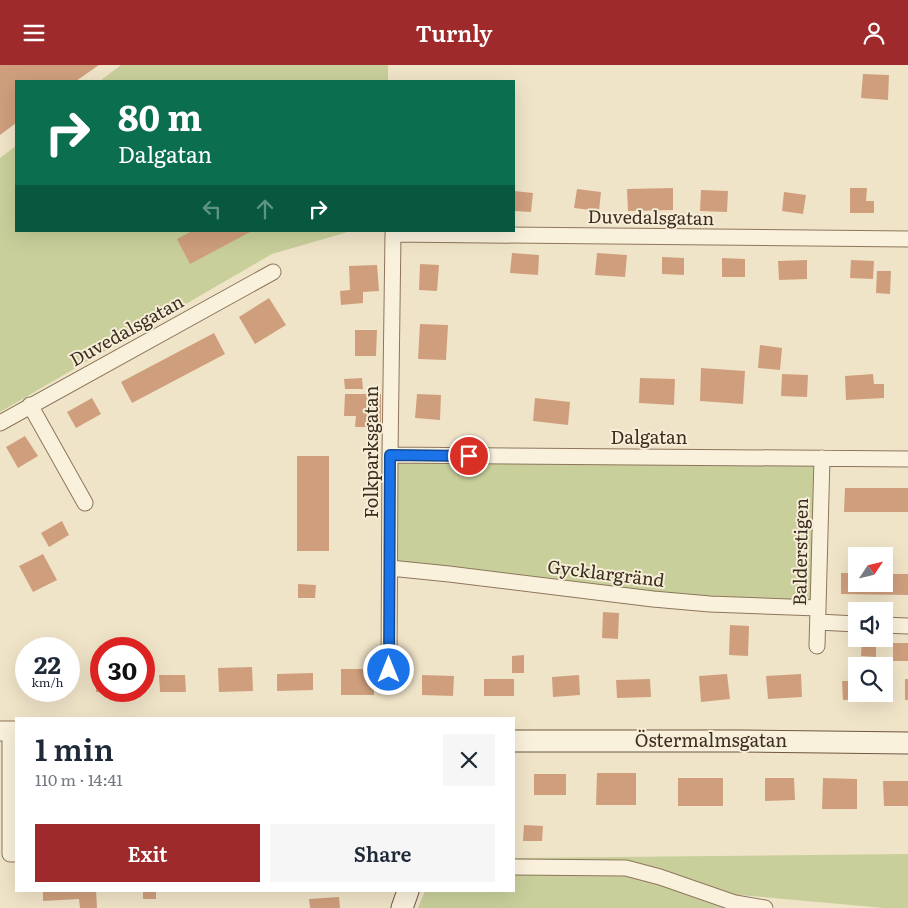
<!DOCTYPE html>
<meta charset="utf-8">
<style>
body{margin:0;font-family:Literata,serif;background:#f6f6f7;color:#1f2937;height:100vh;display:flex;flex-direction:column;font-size:19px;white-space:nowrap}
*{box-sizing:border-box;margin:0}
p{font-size:16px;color:#747a83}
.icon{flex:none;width:28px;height:28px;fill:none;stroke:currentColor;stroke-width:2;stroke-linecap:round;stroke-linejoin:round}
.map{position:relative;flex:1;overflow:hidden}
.drawer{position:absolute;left:15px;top:652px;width:500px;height:175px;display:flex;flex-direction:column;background:#fff;border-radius:0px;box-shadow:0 5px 20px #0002}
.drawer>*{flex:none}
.banner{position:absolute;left:15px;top:15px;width:500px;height:152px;border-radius:0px;box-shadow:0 5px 20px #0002;background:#0b6e4f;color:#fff;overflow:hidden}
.needle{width:32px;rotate:55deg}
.tools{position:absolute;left:848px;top:482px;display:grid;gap:10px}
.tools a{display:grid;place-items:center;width:45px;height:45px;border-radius:0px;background:#fff;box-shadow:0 5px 20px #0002;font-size:25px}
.speed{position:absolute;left:15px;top:572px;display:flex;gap:10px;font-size:25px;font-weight:700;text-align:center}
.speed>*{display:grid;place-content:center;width:65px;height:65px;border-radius:50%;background:#fff;box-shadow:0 5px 20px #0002;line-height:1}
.speed small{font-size:12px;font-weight:400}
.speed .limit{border:8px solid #d22;background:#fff;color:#111}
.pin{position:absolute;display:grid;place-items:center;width:42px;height:42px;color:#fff;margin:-21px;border:2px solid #fff;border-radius:50%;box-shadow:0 1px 5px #0007}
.me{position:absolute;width:55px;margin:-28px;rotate:0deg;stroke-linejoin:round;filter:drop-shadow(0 0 4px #0008)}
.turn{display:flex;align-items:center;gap:18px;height:105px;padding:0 20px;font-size:22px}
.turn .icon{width:65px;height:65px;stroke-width:2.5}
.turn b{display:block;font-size:35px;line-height:42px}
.lanes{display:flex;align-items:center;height:48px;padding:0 20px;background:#0003;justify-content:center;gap:25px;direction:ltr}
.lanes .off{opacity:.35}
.round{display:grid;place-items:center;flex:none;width:52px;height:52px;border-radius:0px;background:#f6f6f7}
.headline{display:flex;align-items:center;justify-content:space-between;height:85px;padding:0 20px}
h1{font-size:30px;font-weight:600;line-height:38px}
.action{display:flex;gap:10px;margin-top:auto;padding:10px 20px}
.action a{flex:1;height:58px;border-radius:0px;background:#9e2a2b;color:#fff;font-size:20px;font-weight:600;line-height:58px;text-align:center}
.action a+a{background:#f6f6f7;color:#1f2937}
header{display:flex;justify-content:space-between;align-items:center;height:65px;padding:0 20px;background:#9e2a2b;color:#fff;font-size:22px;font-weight:600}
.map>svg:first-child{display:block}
.green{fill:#c9cf9b}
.building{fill:#cf9f7d}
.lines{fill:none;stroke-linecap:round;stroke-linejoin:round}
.minor-casing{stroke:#8d765c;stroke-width:17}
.tertiary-casing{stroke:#8d765c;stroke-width:21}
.secondary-casing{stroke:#6f573f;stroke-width:23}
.minor{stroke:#faf1dc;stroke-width:15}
.tertiary{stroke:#faf1dc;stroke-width:19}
.secondary{stroke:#faf1dc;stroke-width:21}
.route-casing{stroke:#114b97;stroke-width:12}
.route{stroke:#1a73e8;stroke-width:9}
.labels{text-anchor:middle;stroke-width:4;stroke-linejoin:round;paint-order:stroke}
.street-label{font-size:18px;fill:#3d2e20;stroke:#f7eed8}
</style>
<header><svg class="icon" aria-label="menu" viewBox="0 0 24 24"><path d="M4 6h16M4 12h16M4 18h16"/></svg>Turnly<svg class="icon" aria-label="person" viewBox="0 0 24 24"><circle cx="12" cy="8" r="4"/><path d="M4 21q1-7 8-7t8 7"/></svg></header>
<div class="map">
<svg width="908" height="843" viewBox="0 0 908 843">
<rect width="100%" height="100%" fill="#f0e4c8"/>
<path class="green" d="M121 0H388V16H100Z
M16 81V166H351L272 189 0 347V93Z
M391 384 830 390 824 543 397 507Z
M908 789V843H884L740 830 739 843H418L425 826H514V793Z"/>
<path class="building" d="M0 0H99L76 16H16V58L0 70Z
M863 9 889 10 888 35 861 33Z
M673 123V145L628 146 627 124Z
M850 123H867L866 136H874V148H850Z
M577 124 601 127 599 146 574 143Z
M701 125 728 126 727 147 700 146Z
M514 126 533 128 531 147 514 146Z
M784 127 806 130 803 149 782 146Z
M192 166H252L190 199 177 174Z
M512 188 539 190 538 210 510 208Z
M597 188 627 190 625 212 595 210Z
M662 192 684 193V210L662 209Z
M722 193 745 194V212H722Z
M807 195V214L779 215 778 196Z
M851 195 874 196 873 214 850 213Z
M420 199 439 200 437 226 419 225Z
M377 200 379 226 363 227V238L341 240 340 226 350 225 349 201Z
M877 206H891L890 229 876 228Z
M269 233 286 260 255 279 239 252Z
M420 259 448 260 446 295 418 294Z
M355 265H377L376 291H355Z
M214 268 225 289 132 338 121 317Z
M760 280 782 283 780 305 758 303Z
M701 303 745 306 743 339 700 336Z
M782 309 808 310 807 332 781 331Z
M873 309 874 319H884V333L846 335 845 311Z
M362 313 363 324H345L344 314Z
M640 313 675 314 674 340 639 338Z
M345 329H381V362H355L356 351H344Z
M417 329 441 330 440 355 415 353Z
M92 333 101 349 76 363 67 347Z
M535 333 570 337 568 360 533 356Z
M25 371 38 391 18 403 6 382Z
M297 391H329V486H297Z
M845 423H908V447H844Z
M62 456 69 470 49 482 41 468Z
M43 489 57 515 33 527 19 501Z
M841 508H856V519H884V509H908V530L841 529Z
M298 519 316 520 315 533H298Z
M603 547 619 548 618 574 602 573Z
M730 560 749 561 748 591 729 590Z
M862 574 876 575V592L861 591Z
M893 578H908V596H893Z
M524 590V608H512V591Z
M96 600H101V627H96Z
M252 602 253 626 219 627 218 603Z
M341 604H374V630H341Z
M313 608V625L277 626V609Z
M727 609 730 634 701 637 699 611Z
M801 609 802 632 768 634 766 611Z
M159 610H185L186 627H160Z
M422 610 454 611 453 631 422 630Z
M579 610 580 630 553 632 552 612Z
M484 614H514V631H484Z
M650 614 651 632 617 633 616 615Z
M905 614H908V635H905Z
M842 616H856V629H870V634L843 635Z
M597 708H636V740H596Z
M534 709H566V730H534Z
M678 713H723V741H678Z
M765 713H794L795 735 765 736Z
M823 713 857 714V744H822Z
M883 716H908V741H884Z
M524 760 543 761 542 776H523Z
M43 826H96L97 843H80L79 834 43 836Z
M143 826H156V834H143Z
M339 832 340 843H310L309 834Z"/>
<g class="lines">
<defs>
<path id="minor" d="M30 340 85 438
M0 358 273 207
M390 390 908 394
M390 503 449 509 653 534 710 539 818 543
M818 557 856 559
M884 560 908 561
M817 581 822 393
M389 605 390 390 393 169 908 174
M10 666V789H16
M514 802 626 803 660 812 735 838 765 843"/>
<path id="tertiary" d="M0 666H16"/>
<path id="secondary" d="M514 676H738L908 678
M402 843 408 826"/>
</defs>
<use href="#minor" class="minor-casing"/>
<use href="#tertiary" class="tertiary-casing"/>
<use href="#secondary" class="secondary-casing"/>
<use href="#minor" class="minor"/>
<use href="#tertiary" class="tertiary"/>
<use href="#secondary" class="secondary"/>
</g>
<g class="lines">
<defs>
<path id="route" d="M389 605 390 390 469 391"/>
</defs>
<use href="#route" class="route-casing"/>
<use href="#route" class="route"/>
</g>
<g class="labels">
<g class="street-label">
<text transform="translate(651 153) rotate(1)" y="6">Duvedalsgatan</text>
<text transform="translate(127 266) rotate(-29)" y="6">Duvedalsgatan</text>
<text x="649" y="379">Dalgatan</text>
<text transform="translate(372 387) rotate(-90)" y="6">Folkparksgatan</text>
<text transform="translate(801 487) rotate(-89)" y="6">Balderstigen</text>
<text transform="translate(606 509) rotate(7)" y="6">Gycklargränd</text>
<text x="711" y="682">Östermalmsgatan</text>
</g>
</g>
</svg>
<div class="tools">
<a><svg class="needle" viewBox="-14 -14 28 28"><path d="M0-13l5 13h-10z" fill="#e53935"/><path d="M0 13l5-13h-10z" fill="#747a83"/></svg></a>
<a><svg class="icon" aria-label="sound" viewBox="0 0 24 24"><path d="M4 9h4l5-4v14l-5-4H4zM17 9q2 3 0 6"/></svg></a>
<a><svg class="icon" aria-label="search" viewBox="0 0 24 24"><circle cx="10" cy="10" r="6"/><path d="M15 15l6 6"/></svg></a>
</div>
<div class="speed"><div>22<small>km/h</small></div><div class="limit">30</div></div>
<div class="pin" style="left:469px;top:391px;background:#d93025"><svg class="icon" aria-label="arrive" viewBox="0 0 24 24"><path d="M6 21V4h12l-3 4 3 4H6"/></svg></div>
<svg class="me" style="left:389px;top:605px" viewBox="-20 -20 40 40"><circle r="17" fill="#1a73e8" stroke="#fff" stroke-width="3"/><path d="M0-11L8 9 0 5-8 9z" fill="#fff"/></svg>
<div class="banner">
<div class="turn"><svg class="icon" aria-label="right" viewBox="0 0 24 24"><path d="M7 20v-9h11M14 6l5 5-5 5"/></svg><div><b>80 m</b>Dalgatan</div></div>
<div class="lanes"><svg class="icon off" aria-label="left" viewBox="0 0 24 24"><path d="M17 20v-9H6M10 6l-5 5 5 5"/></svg><svg class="icon off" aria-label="ahead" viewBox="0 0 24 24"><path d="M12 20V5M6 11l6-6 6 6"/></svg><svg class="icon" aria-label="right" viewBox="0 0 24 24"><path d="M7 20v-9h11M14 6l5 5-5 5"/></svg></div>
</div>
<section class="drawer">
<div class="headline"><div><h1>1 min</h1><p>110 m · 14:41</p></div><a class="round"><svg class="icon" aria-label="close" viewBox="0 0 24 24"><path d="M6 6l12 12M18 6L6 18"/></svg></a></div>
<div class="action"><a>Exit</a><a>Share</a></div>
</section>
</div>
